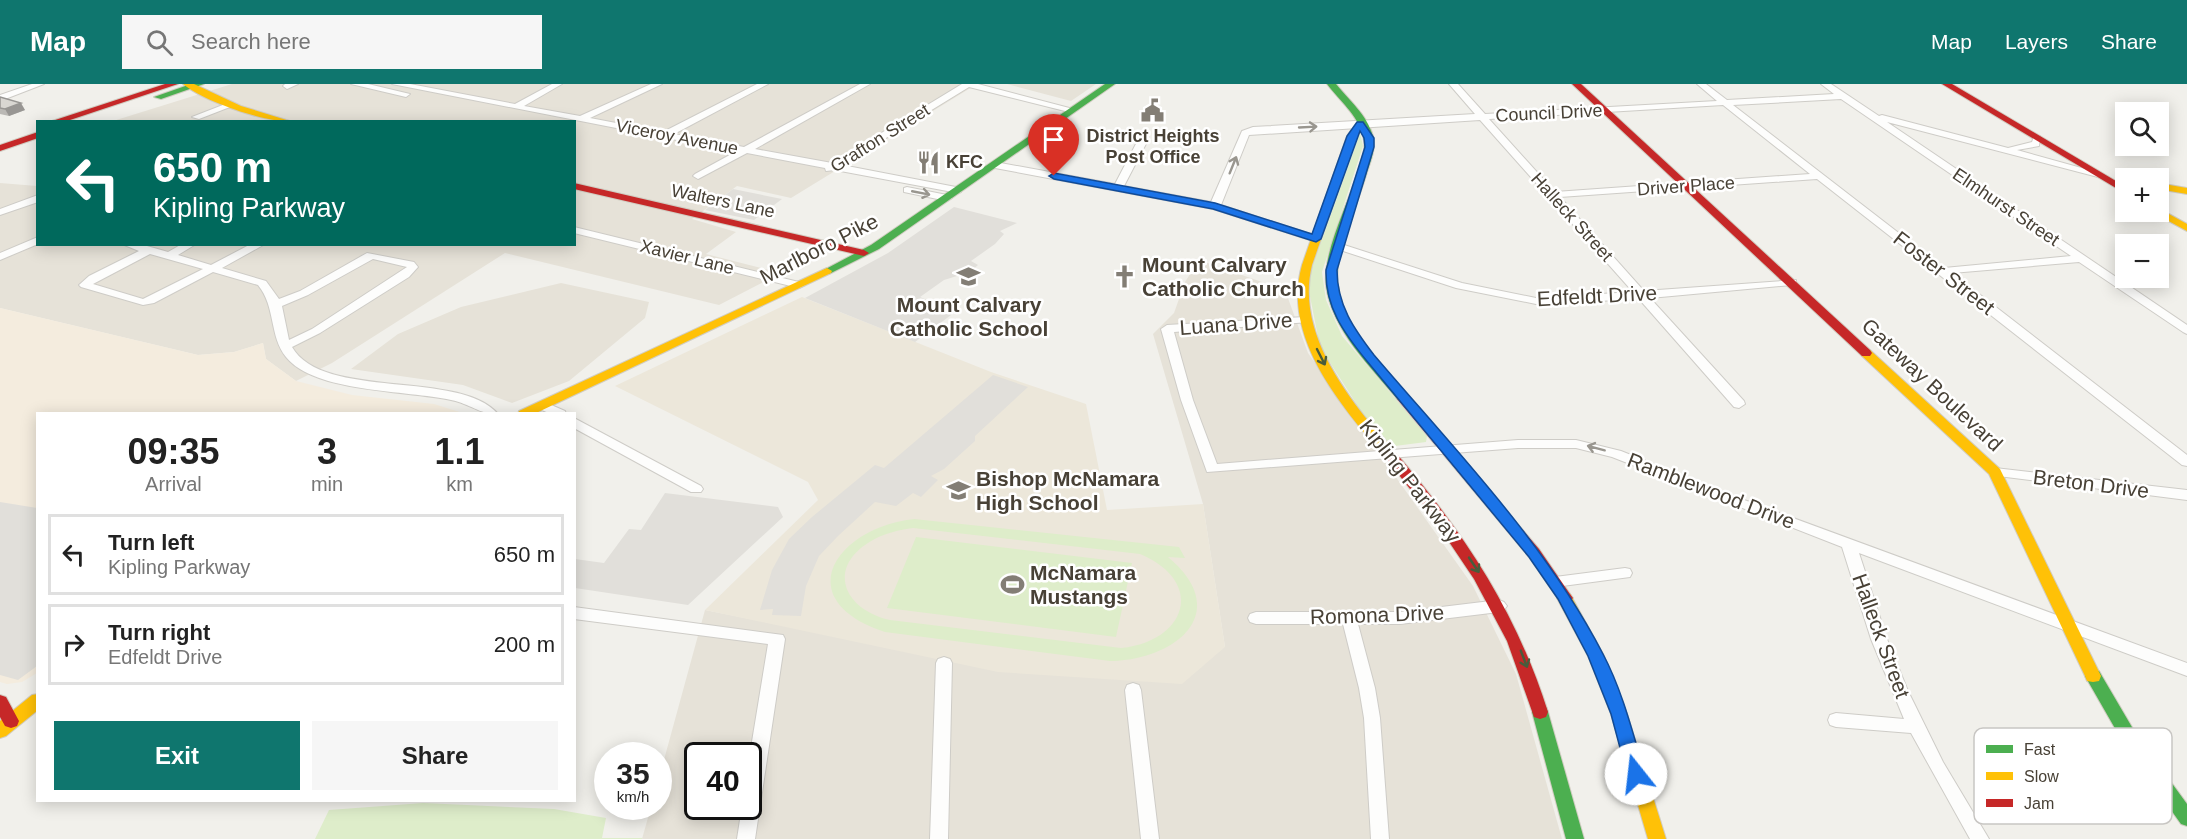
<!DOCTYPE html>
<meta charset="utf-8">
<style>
body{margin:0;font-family:Helvetica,sans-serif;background:#f6f6f6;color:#222;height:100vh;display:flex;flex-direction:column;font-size:22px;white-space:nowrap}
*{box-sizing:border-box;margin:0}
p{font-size:20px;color:#767676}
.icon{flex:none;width:33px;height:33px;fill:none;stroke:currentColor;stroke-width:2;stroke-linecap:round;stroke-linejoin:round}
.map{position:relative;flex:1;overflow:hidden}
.drawer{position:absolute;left:36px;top:328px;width:540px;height:390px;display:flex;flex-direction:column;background:#fff;border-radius:0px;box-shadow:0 3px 15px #0003}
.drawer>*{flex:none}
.banner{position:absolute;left:36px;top:36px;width:540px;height:126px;border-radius:0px;box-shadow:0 3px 15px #0003;background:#00695c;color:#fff;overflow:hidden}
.controls{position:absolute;left:2115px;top:18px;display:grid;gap:12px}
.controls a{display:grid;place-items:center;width:54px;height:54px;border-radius:0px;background:#fff;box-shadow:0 3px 15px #0003;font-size:30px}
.speed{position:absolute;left:594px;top:658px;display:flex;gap:12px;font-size:30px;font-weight:700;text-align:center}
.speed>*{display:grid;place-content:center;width:78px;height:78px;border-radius:50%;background:#fff;box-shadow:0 3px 15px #0003;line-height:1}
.speed small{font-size:15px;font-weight:400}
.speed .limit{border:3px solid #111;border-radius:9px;background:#fff;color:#111}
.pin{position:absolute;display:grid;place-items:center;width:51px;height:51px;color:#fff;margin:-62px -26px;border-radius:50% 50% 50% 0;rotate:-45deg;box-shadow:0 0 6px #0007}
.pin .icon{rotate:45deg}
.me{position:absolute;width:66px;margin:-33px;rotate:344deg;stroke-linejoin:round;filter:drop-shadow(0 0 4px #0008)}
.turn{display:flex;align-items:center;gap:21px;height:126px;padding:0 18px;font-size:27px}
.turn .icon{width:78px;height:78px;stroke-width:2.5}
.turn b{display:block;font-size:42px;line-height:51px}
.eta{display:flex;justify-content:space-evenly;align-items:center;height:102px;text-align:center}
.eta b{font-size:36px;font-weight:700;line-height:42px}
.action{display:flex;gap:12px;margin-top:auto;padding:12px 18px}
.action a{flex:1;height:69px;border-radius:0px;background:#0f766e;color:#fff;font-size:24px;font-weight:700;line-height:69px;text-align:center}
.action a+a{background:#f6f6f6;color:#222}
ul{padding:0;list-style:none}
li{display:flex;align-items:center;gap:18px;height:81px;margin:0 12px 9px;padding:0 6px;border:3px solid #e0e0e0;border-radius:0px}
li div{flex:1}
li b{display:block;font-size:22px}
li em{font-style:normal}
header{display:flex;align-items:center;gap:36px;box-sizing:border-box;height:84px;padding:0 30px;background:#0f766e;color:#fff}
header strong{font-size:28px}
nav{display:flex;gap:33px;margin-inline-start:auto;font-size:21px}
.search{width:420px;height:54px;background:#f6f6f6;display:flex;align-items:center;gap:15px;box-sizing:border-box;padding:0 21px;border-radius:0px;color:#767676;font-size:22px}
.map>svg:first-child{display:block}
.residential{fill:#e6e2d8;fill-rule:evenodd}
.commercial{fill:#f4ecde}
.education{fill:#ece7da}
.green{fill:#deedca;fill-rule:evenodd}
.parking{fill:#e1dfda}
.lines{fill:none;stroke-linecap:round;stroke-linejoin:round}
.street-casing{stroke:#ceccc7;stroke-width:2}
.fast-casing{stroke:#d1cdc2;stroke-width:2}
.slow-casing{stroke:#d1cdc2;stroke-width:2}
.jam-casing{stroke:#d1cdc2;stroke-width:2}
.street{fill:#fdfdfc;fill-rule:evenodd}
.fast{fill:#4caf50;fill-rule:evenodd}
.slow{fill:#ffc107;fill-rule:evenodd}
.jam{fill:#c62828;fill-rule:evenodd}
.wall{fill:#bbb9b5}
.shaded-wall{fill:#989693}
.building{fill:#d9d7d2;stroke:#989693;stroke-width:1.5}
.oneway{stroke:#99968f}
.oneway2{stroke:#495c3c}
.route{fill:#1a73e8;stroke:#114b97;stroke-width:1.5}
.labels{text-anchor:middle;stroke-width:5;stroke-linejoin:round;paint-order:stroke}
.far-street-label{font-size:18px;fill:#484136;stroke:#fff}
.far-poi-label{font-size:18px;font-weight:bold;fill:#484136;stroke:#fff}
.street-label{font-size:21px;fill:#484136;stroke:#fff}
.poi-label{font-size:21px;font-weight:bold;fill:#484136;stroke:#fff;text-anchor:start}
.key{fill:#fff;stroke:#c8c6c3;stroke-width:1.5}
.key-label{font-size:16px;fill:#484136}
</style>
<header>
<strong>Map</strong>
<div class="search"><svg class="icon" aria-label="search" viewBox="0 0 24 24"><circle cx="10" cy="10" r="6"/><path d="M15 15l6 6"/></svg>Search here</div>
<nav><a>Map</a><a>Layers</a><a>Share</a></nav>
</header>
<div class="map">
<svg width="2187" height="755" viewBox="0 0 2187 755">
<rect width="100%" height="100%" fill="#f1f0eb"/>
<path class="residential" d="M232 0H977L791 114 737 102 692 135 736 148 706 170 781 189 719 221 505 169 332 279 296 297 266 275 263 259 234 268 198 271 0 224V99L37 102 38 160H574V38L113 37Z
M1007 0H1096L1071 17Z
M1199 176 1285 206 1308 269 1473 502 1516 590 1562 755H642L651 723H658L659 694 705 526 810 547 1225 563 1203 420 1153 250 1174 229 1185 198ZM698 672H748V723H698Z
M561 199 649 218 645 234 569 297 512 319 463 301 351 285 398 250 461 223Z"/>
<path class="commercial" d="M0 224 198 271 234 268 263 259 266 275 296 297 352 311 434 320 466 330H38L37 589 22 598 7 600 0 598Z"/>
<path class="education" d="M802 213 991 288 1086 320 1107 426 1203 420 1225 563 1182 600 998 588 705 526 818 416 808 398 615 302Z"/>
<path class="green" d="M1360 49 1363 62 1322 188 1326 216 1342 252 1427 352 1426 358 1395 362 1388 360 1361 327 1320 263 1307 197Z
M914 435 1179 463 1185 474 1168 473C1234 528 1176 576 1110 577L885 548C788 516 835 444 914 435ZM913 444 1140 470C1206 498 1187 557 1121 564L890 536C842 525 826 482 873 456 885 449 899 446 913 444Z
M916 453 1132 479 1116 553 887 524Z
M423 719 554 725 606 734 602 754H642V755H315L329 726Z"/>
<path class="parking" d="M733 105 782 115 754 136 705 126Z
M954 123 1017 139 1000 147 1004 150 995 160 971 177 978 181 970 188 944 196 920 213 955 228 915 258 805 214 888 169Z
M993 291 1028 303 975 352V357L944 385 931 392 938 396 921 413 913 409 896 422 875 418 838 452 819 472 806 502 801 532 772 531 773 525 760 526 772 486 789 455 812 433 875 381 884 384Z
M665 409 778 423 783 433 688 521 575 504V475L604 479 629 445 641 446Z
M0 418 37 424V582L18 596 0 591Z"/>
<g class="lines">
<defs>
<path id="street" d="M32 0H44L0 17V11Z
M285 0H298L287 5 283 2Z
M351 0H368L410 10 406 13Z
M392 0H410L515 20 552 0H562L524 22 580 32 651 0H662L590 34 663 48 757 0H768L674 50 744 63 860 0H870L755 65 832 79 962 0H978L1077 26 1073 29 969 3 842 81 961 104V108L958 109 835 86 826 87 825 84 747 69 698 95 693 92 695 90 737 67 666 54 662 55 657 52Z
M1449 0H1458L1485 30 1717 17 1697 0H1706L1727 16 1834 10 1821 0H1831L1879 32 1882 31 2008 64 2032 58 2034 52H2040L2039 62 2017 66 2103 90 2098 93 1887 38 2187 241V250L2183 248 2079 178 1952 189 2187 371V382L2182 381 1817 95 1560 113 1644 207 1796 196V200L1792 201 1650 214 1744 317 1745 320 1739 324 1734 323 1639 215 1536 220 1456 204 1334 164 1333 162 1338 159 1462 199 1536 214 1633 208 1480 36 1249 51 1221 121 1320 153 1321 155 1316 158 1213 125 995 84 990 81 995 78 1115 100 1138 56 1143 53 1148 56 1124 102 1211 118 1242 47 1253 43 1475 30ZM1841 15 2071 172 1944 184 1733 21ZM1723 21 1810 90 1555 108 1489 35Z
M228 19 235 21 199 35 192 33Z
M907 103 947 111 952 114 947 117 904 108V104Z
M38 111V118L0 131V125Z
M574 143 803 199 805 201 799 204 574 149Z
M38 153V160L0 176V169Z
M122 160H140L168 168 182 160H196L178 171 211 181 251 160H265L222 184 266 197 279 215 300 207 367 169 414 178 418 183 409 193 320 249 292 263C323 317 460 285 498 330 478 330 471 320 451 316 407 306 315 309 286 273 269 252 276 223 258 201L213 188 154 219 143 221 81 203 79 201 89 192 139 167ZM150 170 203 185 143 215 93 200ZM373 175 407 183 312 245 289 256 282 222 308 211Z
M1305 233 1309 234 1311 236 1309 238 1174 248 1193 316 1217 380 1518 356H1576L1621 367 1728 410 2187 579V592L1859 469 1887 555 1908 607 1943 678 1989 755H1970L1911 649 1836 643 1830 641 1828 636 1830 631 1836 629 1904 635 1871 555 1842 463 1612 373 1576 364H1518L1207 388 1181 316 1161 245 1167 241Z
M542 317 565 327 566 330C554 330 544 330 536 321Z
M574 334 701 402 703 405 701 408H691L574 344Z
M1995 384 2187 406V416L1990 391 1988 388Z
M1625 484 1630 485 1632 489 1630 493 1555 503 1550 502 1547 498 1550 494 1555 493Z
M1499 516 1504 518 1507 522 1504 526 1499 528 1400 540H1358L1375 604 1380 634 1389 755H1371L1364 634 1359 604 1343 540H1256L1250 538 1248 534 1250 530 1256 528H1400Z
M574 523 783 551 785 555 755 755H737L742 723H748V682L768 560 574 535Z
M944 573 950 575 952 579 948 755H930L936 579 938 575Z
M1133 599 1139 601 1141 606 1159 755H1141L1125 606 1127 601Z"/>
<path id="fast" d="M191 0H204L161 15 154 13Z
M1105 0H1115L879 165 831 189 827 190 822 187 871 161Z
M1327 0H1336C1349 16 1367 31 1373 52 1376 64 1371 76 1367 88 1358 121 1333 168 1338 202 1344 247 1383 279 1408 313L1402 317 1398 316C1371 283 1331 245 1326 201 1323 166 1348 121 1358 87 1361 76 1367 64 1363 52 1358 31 1339 16 1327 0Z
M2093 586 2099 587 2136 650 2187 720V742L2181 740 2124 660 2085 592 2087 587Z
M1540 621 1546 623 1548 628 1584 755H1566L1532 628 1534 623Z"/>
<path id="slow" d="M183 0H194L241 22 293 38C264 38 205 18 183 0Z
M1357 38 1364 40 1357 52 1312 181C1298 237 1332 291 1365 333 1376 346 1388 358 1398 372L1391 376 1386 375C1343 323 1281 255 1302 181L1347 52Z
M2158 99 2187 104V110L2158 105Z
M2158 124 2187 140V147L2154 129 2153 128H2158Z
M827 184 832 187 831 189 534 330H518L519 327Z
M1866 265 1870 266 2000 385 2101 592 2099 597 2093 598 2087 597 2085 592 1989 390 1862 272 1860 269Z
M1565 508 1570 510 1604 572 1627 630 1666 755H1648L1611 630 1588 572 1557 514 1560 510Z
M38 610V626L6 652 0 654V637L32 611Z"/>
<path id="jam" d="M165 0H178L64 38H49Z
M1572 0H1581L1870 266 1872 269 1870 272H1862Z
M1942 0H1952L2126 103V110Z
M38 48V54L0 67V61Z
M574 99 864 166 869 169 864 172 574 105Z
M1402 309 1406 310 1539 465 1570 510 1573 514 1570 518H1560L1529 473 1398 316 1396 313 1398 310Z
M1391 368 1396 369C1464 449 1516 527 1548 628L1546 633 1540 635 1534 633 1507 557 1474 495 1433 434 1384 372Z
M0 611 6 613 19 637 17 642 11 644 5 642 0 633Z"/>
</defs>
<use href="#street" class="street-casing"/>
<use href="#fast" class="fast-casing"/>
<use href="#slow" class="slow-casing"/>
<use href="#jam" class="jam-casing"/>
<use href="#street" class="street"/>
<use href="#fast" class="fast"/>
<use href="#slow" class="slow"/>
<use href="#jam" class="jam"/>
</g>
<path class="wall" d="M0 13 25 26 9 32 0 30Z"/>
<path class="shaded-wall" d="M21 19 25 26 9 32 5 25Z"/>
<path class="building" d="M0 13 21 19 5 25 0 24Z"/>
<defs><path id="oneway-shaft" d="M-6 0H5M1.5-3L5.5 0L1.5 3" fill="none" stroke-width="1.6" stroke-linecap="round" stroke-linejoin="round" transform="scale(1.5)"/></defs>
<g class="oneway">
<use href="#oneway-shaft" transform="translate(1308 43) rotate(-3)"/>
<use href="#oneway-shaft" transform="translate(1233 81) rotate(-68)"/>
<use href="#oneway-shaft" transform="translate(921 109) rotate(11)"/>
<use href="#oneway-shaft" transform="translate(1596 364) rotate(-165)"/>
</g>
<g class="oneway2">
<use href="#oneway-shaft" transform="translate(1321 273) rotate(63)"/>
<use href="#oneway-shaft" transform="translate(1474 481) rotate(56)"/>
<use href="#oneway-shaft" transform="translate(1524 575) rotate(69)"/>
</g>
<path class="route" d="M1357 38H1363L1374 54V63L1337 186C1337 221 1354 245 1374 271 1456 367 1545 458 1603 570 1623 608 1633 650 1645 690L1643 695 1636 698 1630 695 1627 690 1611 630 1588 572 1558 515 1529 473 1366 276C1344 249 1325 223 1326 186L1365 63 1364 54 1360 47 1321 155 1316 158 1213 125 1054 95 1049 92 1054 89 1215 119 1312 150 1347 52Z"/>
<defs>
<symbol id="civic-bare" viewBox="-9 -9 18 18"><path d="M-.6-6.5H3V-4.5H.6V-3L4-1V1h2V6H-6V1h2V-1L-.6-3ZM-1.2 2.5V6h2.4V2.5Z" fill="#837e75" stroke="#fff" stroke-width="2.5" paint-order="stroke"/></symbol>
<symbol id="restaurant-bare" viewBox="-9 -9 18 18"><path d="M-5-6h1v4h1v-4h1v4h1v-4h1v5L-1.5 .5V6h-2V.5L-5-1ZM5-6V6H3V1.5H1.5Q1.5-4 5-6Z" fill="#837e75" stroke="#fff" stroke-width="2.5" paint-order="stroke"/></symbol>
<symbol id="school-bare" viewBox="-9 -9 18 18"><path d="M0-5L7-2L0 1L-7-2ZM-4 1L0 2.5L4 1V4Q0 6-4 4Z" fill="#837e75" stroke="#fff" stroke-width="2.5" paint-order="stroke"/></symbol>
<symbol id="church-bare" viewBox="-9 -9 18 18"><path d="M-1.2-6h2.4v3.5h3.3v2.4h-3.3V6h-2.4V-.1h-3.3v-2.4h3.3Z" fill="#837e75" stroke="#fff" stroke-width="2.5" paint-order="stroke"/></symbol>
<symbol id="stadium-bare" viewBox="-9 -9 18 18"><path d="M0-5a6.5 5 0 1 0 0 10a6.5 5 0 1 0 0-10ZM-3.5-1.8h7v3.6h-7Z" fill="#837e75" stroke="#fff" stroke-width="2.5" paint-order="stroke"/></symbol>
</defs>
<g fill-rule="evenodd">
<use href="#civic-bare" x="1136" y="10" width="33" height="33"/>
<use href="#restaurant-bare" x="912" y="62" width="33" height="33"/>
<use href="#school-bare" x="952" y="176" width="33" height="33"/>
<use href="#church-bare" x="1108" y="176" width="33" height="33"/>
<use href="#school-bare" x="942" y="390" width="33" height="33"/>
<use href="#stadium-bare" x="996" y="484" width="33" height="33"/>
</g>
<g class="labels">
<g class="far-street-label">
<text transform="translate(1549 29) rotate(-3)" y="6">Council Drive</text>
<text transform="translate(677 53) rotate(11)" y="6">Viceroy Avenue</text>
<text transform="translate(880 54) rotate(-32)" y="6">Grafton Street</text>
<text transform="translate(1686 102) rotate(-4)" y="6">Driver Place</text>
<text transform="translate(723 117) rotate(12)" y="6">Walters Lane</text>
<text transform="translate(2006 123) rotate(34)" y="6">Elmhurst Street</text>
<text transform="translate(1572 133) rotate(48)" y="6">Halleck Street</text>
<text transform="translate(687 173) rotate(14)" y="6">Xavier Lane</text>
</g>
<g class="far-poi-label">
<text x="1153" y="58">District Heights<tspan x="1153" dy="21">Post Office</tspan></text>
<text x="946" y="84" text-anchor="start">KFC</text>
</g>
<g class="street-label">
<text transform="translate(819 165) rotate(-27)" y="7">Marlboro Pike</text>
<text transform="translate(1944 189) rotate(38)" y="7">Foster Street</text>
<text transform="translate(1597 212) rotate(-3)" y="7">Edfeldt Drive</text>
<text transform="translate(1236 240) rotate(-4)" y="7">Luana Drive</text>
<text transform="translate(1932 301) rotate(43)" y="7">Gateway Boulevard</text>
<text transform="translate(1410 397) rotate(52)" y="7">Kipling Parkway</text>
<text transform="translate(2091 400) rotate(7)" y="7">Breton Drive</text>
<text transform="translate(1711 407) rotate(21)" y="7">Ramblewood Drive</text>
<text transform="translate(1377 531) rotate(-2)" y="7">Romona Drive</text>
<text transform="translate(1881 552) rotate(70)" y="7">Halleck Street</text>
</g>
<g class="poi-label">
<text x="1142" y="188">Mount Calvary<tspan x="1142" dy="24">Catholic Church</tspan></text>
<text x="969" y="228" text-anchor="middle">Mount Calvary<tspan x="969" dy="24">Catholic School</tspan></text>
<text x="976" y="402">Bishop McNamara<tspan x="976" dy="24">High School</tspan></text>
<text x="1030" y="496">McNamara<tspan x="1030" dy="24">Mustangs</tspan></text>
</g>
</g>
<rect x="1974" y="644" width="198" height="96" rx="9" class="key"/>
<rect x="1986" y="661" width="27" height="8" fill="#4caf50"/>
<rect x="1986" y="688" width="27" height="8" fill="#ffc107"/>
<rect x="1986" y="715" width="27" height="8" fill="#c62828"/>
<g class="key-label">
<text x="2024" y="671">Fast</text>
<text x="2024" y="698">Slow</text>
<text x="2024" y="725">Jam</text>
</g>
</svg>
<div class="controls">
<a><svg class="icon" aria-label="search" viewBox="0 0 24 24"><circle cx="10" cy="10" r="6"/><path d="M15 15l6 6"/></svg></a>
<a>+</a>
<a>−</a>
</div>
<div class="speed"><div>35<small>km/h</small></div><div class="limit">40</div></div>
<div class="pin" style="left:1054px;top:92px;background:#d93025"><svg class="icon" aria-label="arrive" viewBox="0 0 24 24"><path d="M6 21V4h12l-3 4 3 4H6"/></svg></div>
<svg class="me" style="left:1636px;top:690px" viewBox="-20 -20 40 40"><circle r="19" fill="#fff"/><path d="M0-13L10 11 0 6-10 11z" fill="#1a73e8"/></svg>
<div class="banner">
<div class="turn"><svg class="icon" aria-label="left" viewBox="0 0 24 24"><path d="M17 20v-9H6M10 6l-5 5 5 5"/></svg><div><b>650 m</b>Kipling Parkway</div></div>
</div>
<section class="drawer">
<div class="eta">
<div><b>09:35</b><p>Arrival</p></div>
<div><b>3</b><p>min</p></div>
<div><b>1.1</b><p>km</p></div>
</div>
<ul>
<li><svg class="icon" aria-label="left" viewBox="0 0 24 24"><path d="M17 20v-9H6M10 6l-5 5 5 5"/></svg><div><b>Turn left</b><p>Kipling Parkway</p></div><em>650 m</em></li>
<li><svg class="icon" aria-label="right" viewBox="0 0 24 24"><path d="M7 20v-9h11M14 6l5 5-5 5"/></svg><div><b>Turn right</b><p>Edfeldt Drive</p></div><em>200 m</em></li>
</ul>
<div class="action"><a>Exit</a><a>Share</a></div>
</section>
</div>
